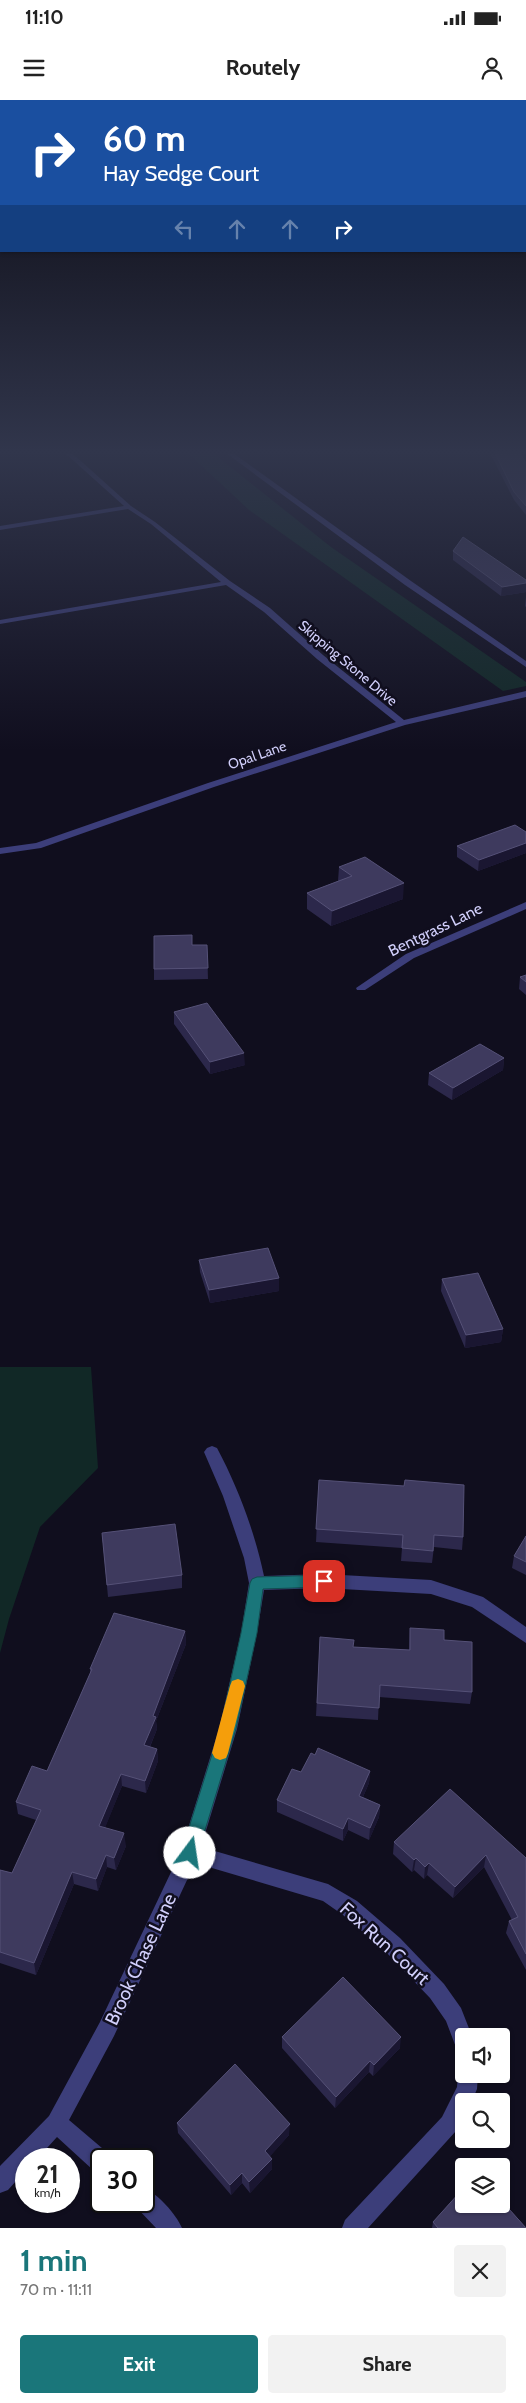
<!DOCTYPE html>
<meta charset="utf-8">
<style>
body{margin:0;font-family:Cabin,sans-serif;background:#f2f2f2;color:#222;height:100vh;display:flex;flex-direction:column;font-size:19px;white-space:nowrap}
*{box-sizing:border-box;margin:0}
p{font-size:16px;color:#767676}
.icon{flex:none;width:28px;height:28px;fill:none;stroke:currentColor;stroke-width:2;stroke-linecap:round;stroke-linejoin:round}
.map{position:relative;height:2128px;overflow:hidden}
.panel{display:flex;flex-direction:column;background:#fff;flex:1}
.panel>*{flex:none}
.banner{position:absolute;left:0px;top:0px;width:526px;height:152px;box-shadow:0 1px 4px #0004;background:#1a4fa0;color:#fff;overflow:hidden}
.tools{position:absolute;left:455px;top:1928px;display:grid;gap:10px}
.tools a{display:grid;place-items:center;width:55px;height:55px;border-radius:5px;background:#fff;box-shadow:0 1px 4px #0004;font-size:25px}
.speed{position:absolute;left:15px;top:2048px;display:flex;gap:10px;font-size:25px;font-weight:700;text-align:center}
.speed>*{display:grid;place-content:center;width:65px;height:65px;border-radius:50%;background:#fff;box-shadow:0 1px 4px #0004;line-height:1}
.speed small{font-size:12px;font-weight:400}
.speed .limit{border:2px solid #111;border-radius:8px;background:#fff;color:#111}
.pin{position:absolute;display:grid;place-items:center;width:42px;height:42px;color:#fff;margin:-21px;border-radius:10px;box-shadow:0 2px 8px #0006}
.me{position:absolute;width:55px;margin:-28px;rotate:14deg;stroke-linejoin:round;filter:drop-shadow(0 0 4px #0008)}
.turn{display:flex;align-items:center;gap:18px;height:105px;padding:0 20px;font-size:22px}
.turn .icon{width:65px;height:65px;stroke-width:2.5}
.turn b{display:block;font-size:35px;line-height:42px}
.lanes{display:flex;align-items:center;height:48px;padding:0 20px;background:#0003;justify-content:center;gap:25px;direction:ltr}
.lanes .off{opacity:.35}
.round{display:grid;place-items:center;flex:none;width:52px;height:52px;border-radius:5px;background:#f2f2f2}
.headline{display:flex;align-items:center;justify-content:space-between;height:85px;padding:0 20px}
h1{font-size:30px;font-weight:800;line-height:38px;color:#1a767a}
.cta{display:flex;gap:10px;margin-top:auto;padding:10px 20px}
.cta a{flex:1;height:58px;border-radius:5px;background:#1a767a;color:#fff;font-size:20px;font-weight:800;line-height:58px;text-align:center}
.cta a+a{background:#f2f2f2;color:#222}
.status{display:flex;justify-content:space-between;align-items:center;height:35px;padding:0 25px;background:#fff;direction:ltr}
.status svg{height:14px;fill:currentColor}
header{display:flex;justify-content:space-between;align-items:center;height:65px;padding:0 20px;background:#fff;font-size:22px;font-weight:800}
.map>svg:first-child{display:block}
.green{fill:#112826}
.lines{fill:none;stroke-linecap:round;stroke-linejoin:round}
.minor{fill:#3c3e7a;fill-rule:evenodd}
.wall{fill:#2c284b}
.shaded-wall{fill:#1a1631}
.building{fill:#3e3a5e;stroke:#555177}
.route{fill:#1a767a;stroke:#114d4f}
.slow{fill:#f59e0b}
.labels{text-anchor:middle;stroke-width:5;stroke-linejoin:round;paint-order:stroke}
.far-street-label{font-size:14px;fill:#d1cffb;stroke:#100e1e}
.street-label{font-size:16px;fill:#d1cffb;stroke:#100e1e}
.near-street-label{font-size:19px;fill:#d1cffb;stroke:#100e1e}
</style>
<div class="status"><b>11:10</b><svg viewBox="0 0 49 12"><path d="M0 12V9h3v3zM5 12V6h3v6zM10 12V3h3v9zM15 12V0h3v12zM26 1h20v11H26zM47 4h2v5h-2z"/></svg></div>
<header><svg class="icon" aria-label="menu" viewBox="0 0 24 24"><path d="M4 6h16M4 12h16M4 18h16"/></svg>Routely<svg class="icon" aria-label="person" viewBox="0 0 24 24"><circle cx="12" cy="8" r="4"/><path d="M4 21q1-7 8-7t8 7"/></svg></header>
<div class="map">
<svg width="526" height="2128" viewBox="0 0 526 2128">
<rect width="100%" height="100%" fill="#100e1e"/>
<path class="green" d="M188 353H213L331 447 526 582V586L503 591 249 410Z
M0 1267H91L98 1368 40 1427 9 1519 0 1553Z"/>
<g class="lines">
<path class="minor" d="M65 353H72L131 406 155 422 230 481 270 508 323 555 404 620 526 591V597L405 625 214 687 41 748 0 754V748L36 743 208 683 396 622 317 559 264 512 226 485 0 524V520L221 482 151 424 128 409 0 430V426L124 406Z
M226 353H233L411 481 526 561V567L405 485Z
M526 802V809L414 858 365 890H357L356 888 406 854Z
M212 1346 217 1348C238 1387 255 1433 264 1476L324 1474 431 1480 483 1497 526 1527V1543L472 1507 431 1494 324 1488 264 1490 257 1533 237 1629 201 1747 328 1784 357 1801 400 1838 444 1884 461 1908 472 1936H464V1953L457 1950 446 1921 430 1898 386 1852 343 1815 323 1801 195 1763 114 1936 69 2020 109 2054 110 2059H101V2073L93 2070 57 2037 37 2059H26V2070L8 2090 0 2093V2066L49 2016 100 1922 181 1751 219 1629 241 1533 249 1483 244 1458 223 1396 204 1352 207 1348Z
M464 1966V1974H478L477 1989 472 2001H464V2017L456 2031 368 2128H342L345 2120 442 2017 457 1987 458 1974 461 1967Z
M144 2088C158 2094 176 2114 182 2128H156L136 2107 134 2101H144Z"/>
</g>
<path class="wall" d="M490 353H520L526 363V415L514 400Z
M453 451 526 480V492L501 496 453 460Z
M526 497V507L525 506Z
M526 732V753L478 771 457 757V746Z
M339 767 403 799 331 826 307 809V793L338 781Z
M207 845 208 879 154 880V869Z
M526 875V895L519 889 520 877Z
M174 912 245 965 210 974 174 924Z
M504 958 503 970 452 1000 428 985 429 973Z
M199 1160 279 1178V1191L210 1203 200 1172Z
M442 1179 503 1229 501 1242 465 1248 441 1191Z
M319 1380 463 1437 462 1450 434 1447 432 1463 401 1461 402 1448 316 1442Z
M102 1433 182 1475V1488L108 1497Z
M526 1436V1475L512 1468 514 1456Z
M410 1528 444 1540 472 1592 470 1604 379 1597 378 1620 316 1616 320 1537 353 1547 409 1550Z
M185 1531 186 1544 156 1621 157 1629 150 1647 157 1649 158 1661 146 1693 122 1686 105 1727 126 1746 116 1770 107 1767 98 1791 74 1784 36 1875 0 1863V1770L12 1773 36 1720 18 1714 16 1702 47 1671 90 1574V1569Z
M370 1671 369 1683 363 1697 380 1705 379 1717 369 1740 348 1730 343 1741 277 1712V1700L301 1672Z
M394 1742 526 1758V1870L506 1833 509 1821 512 1820 484 1767 453 1798 427 1775 424 1779 414 1770 412 1772 393 1754Z
M282 1937 400 1948 373 1976 369 1972 335 2008 282 1948Z
M177 2023 289 2035 270 2056 272 2069 250 2093 242 2083 231 2095 178 2033Z
M464 2104 526 2128H432L433 2122Z"/>
<path class="shaded-wall" d="M526 483V492L501 496 502 487Z
M526 743V753L478 771 479 760Z
M404 783 403 799 331 826 332 811Z
M244 953 245 965 210 974V962Z
M504 958 503 970 452 1000 453 988Z
M279 1178V1191L210 1203 209 1190Z
M503 1229 501 1242 465 1248 466 1235Z
M185 1531 186 1544 156 1621 157 1629 145 1658 144 1645 153 1616Z
M157 1649 158 1661 146 1693 145 1681Z
M370 1671 369 1683 358 1708 359 1696Z
M121 1674 122 1686 101 1738 99 1726Z
M380 1705 379 1717 369 1740 370 1728Z
M348 1718V1730L343 1741V1729Z
M124 1733 126 1746 116 1770 114 1758Z
M106 1755 107 1767 98 1791 96 1779Z
M486 1755 484 1767 453 1798 455 1787Z
M416 1758 414 1770 412 1772 414 1760Z
M429 1763 427 1775 424 1779 425 1767Z
M72 1772 74 1784 36 1875 34 1863Z
M401 1937 400 1948 373 1976 374 1965Z
M370 1961 369 1972 335 2008 336 1997Z
M290 2024 289 2035 265 2062V2051Z
M272 2059V2069L250 2093 249 2082Z
M242 2073V2083L231 2095 230 2085Z"/>
<path class="building" d="M495 353H520L526 363V406L514 392Z
M463 437 526 480V483L502 487 453 451Z
M515 725 526 732V743L479 760 457 746Z
M365 757 404 783 332 811 307 793 352 776 339 767Z
M192 835V845H207L208 868 154 869V836Z
M526 875V882L520 877Z
M207 903 244 953 210 962 174 912Z
M480 944 504 958 453 988 429 973Z
M268 1148 279 1178 209 1190 199 1160Z
M478 1173 503 1229 466 1235 442 1179Z
M319 1380 404 1386 405 1380 464 1385 463 1437 434 1435 433 1451 402 1448 403 1435 316 1429Z
M175 1424 182 1475 107 1485 102 1433Z
M526 1436V1462L514 1456Z
M114 1513 185 1531 153 1616 156 1617 144 1645 157 1649 145 1681 121 1674 99 1726 124 1733 114 1758 106 1755 96 1779 72 1772 34 1863 0 1852V1770L12 1773 41 1710 16 1702 32 1666 47 1671 92 1569H90Z
M410 1528 444 1530V1540L472 1542V1592L380 1585 379 1608 317 1603 320 1537 354 1540 353 1547 410 1550Z
M318 1648 370 1671 359 1696 380 1705 370 1728 348 1718 343 1729 277 1700 292 1669 301 1672 311 1653 315 1655Z
M450 1689 526 1758V1854L509 1821 518 1817 486 1755 455 1787 429 1763 425 1767 416 1758 414 1760 394 1742Z
M343 1877 401 1937 374 1965 370 1961 336 1997 282 1937Z
M235 1964 290 2024 265 2051 272 2059 249 2082 242 2073 230 2085 177 2023Z
M460 2092 464 2096V2104H501V2100L526 2128H438L433 2122Z"/>
<linearGradient id="sky" x2="0" y2="1"><stop stop-color="#090810"/><stop offset="0.54" stop-color="#31364c"/><stop offset="1" stop-color="#31364c" stop-opacity="0"/></linearGradient>
<rect width="526" height="651" fill="url(#sky)"/>
<path class="route" d="M324 1475 329 1477 331 1481 329 1485 324 1487 263 1489 257 1533 236 1629 198 1753 196 1759 190 1761 184 1759 181 1753 220 1629 241 1533 250 1483 252 1479 257 1477Z"/>
<path class="slow" d="M238 1579 243 1581 245 1586 228 1653 226 1658 220 1660 215 1658 212 1653 230 1586 232 1581Z"/>
<g class="labels">
<g class="far-street-label">
<text transform="translate(348 563) rotate(40)" y="5">Skipping Stone Drive</text>
<text transform="translate(257 655) rotate(-19)" y="5">Opal Lane</text>
</g>
<g class="street-label">
<text transform="translate(435 829) rotate(-26)" y="6">Bentgrass Lane</text>
</g>
<g class="near-street-label">
<text transform="translate(385 1843) rotate(42)" y="7">Fox Run Court</text>
<text transform="translate(140 1859) rotate(-65)" y="7">Brook Chase Lane</text>
</g>
</g>
</svg>
<div class="tools">
<a><svg class="icon" aria-label="sound" viewBox="0 0 24 24"><path d="M4 9h4l5-4v14l-5-4H4zM17 9q2 3 0 6"/></svg></a>
<a><svg class="icon" aria-label="search" viewBox="0 0 24 24"><circle cx="10" cy="10" r="6"/><path d="M15 15l6 6"/></svg></a>
<a><svg class="icon" aria-label="layers" viewBox="0 0 24 24"><path d="M12 4l9 5-9 5-9-5zM3 14l9 5 9-5"/></svg></a>
</div>
<div class="speed"><div>21<small>km/h</small></div><div class="limit">30</div></div>
<div class="pin" style="left:324px;top:1481px;background:#d93025"><svg class="icon" aria-label="arrive" viewBox="0 0 24 24"><path d="M6 21V4h12l-3 4 3 4H6"/></svg></div>
<svg class="me" style="left:190px;top:1753px" viewBox="-20 -20 40 40"><circle r="19" fill="#fff"/><path d="M0-13L10 11 0 6-10 11z" fill="#1a767a"/></svg>
<div class="banner">
<div class="turn"><svg class="icon" aria-label="right" viewBox="0 0 24 24"><path d="M7 20v-9h11M14 6l5 5-5 5"/></svg><div><b>60 m</b>Hay Sedge Court</div></div>
<div class="lanes"><svg class="icon off" aria-label="left" viewBox="0 0 24 24"><path d="M17 20v-9H6M10 6l-5 5 5 5"/></svg><svg class="icon off" aria-label="ahead" viewBox="0 0 24 24"><path d="M12 20V5M6 11l6-6 6 6"/></svg><svg class="icon off" aria-label="ahead" viewBox="0 0 24 24"><path d="M12 20V5M6 11l6-6 6 6"/></svg><svg class="icon" aria-label="right" viewBox="0 0 24 24"><path d="M7 20v-9h11M14 6l5 5-5 5"/></svg></div>
</div>
</div>
<section class="panel">
<div class="headline"><div><h1>1 min</h1><p>70 m · 11:11</p></div><a class="round"><svg class="icon" aria-label="close" viewBox="0 0 24 24"><path d="M6 6l12 12M18 6L6 18"/></svg></a></div>
<div class="cta"><a>Exit</a><a>Share</a></div>
</section>
